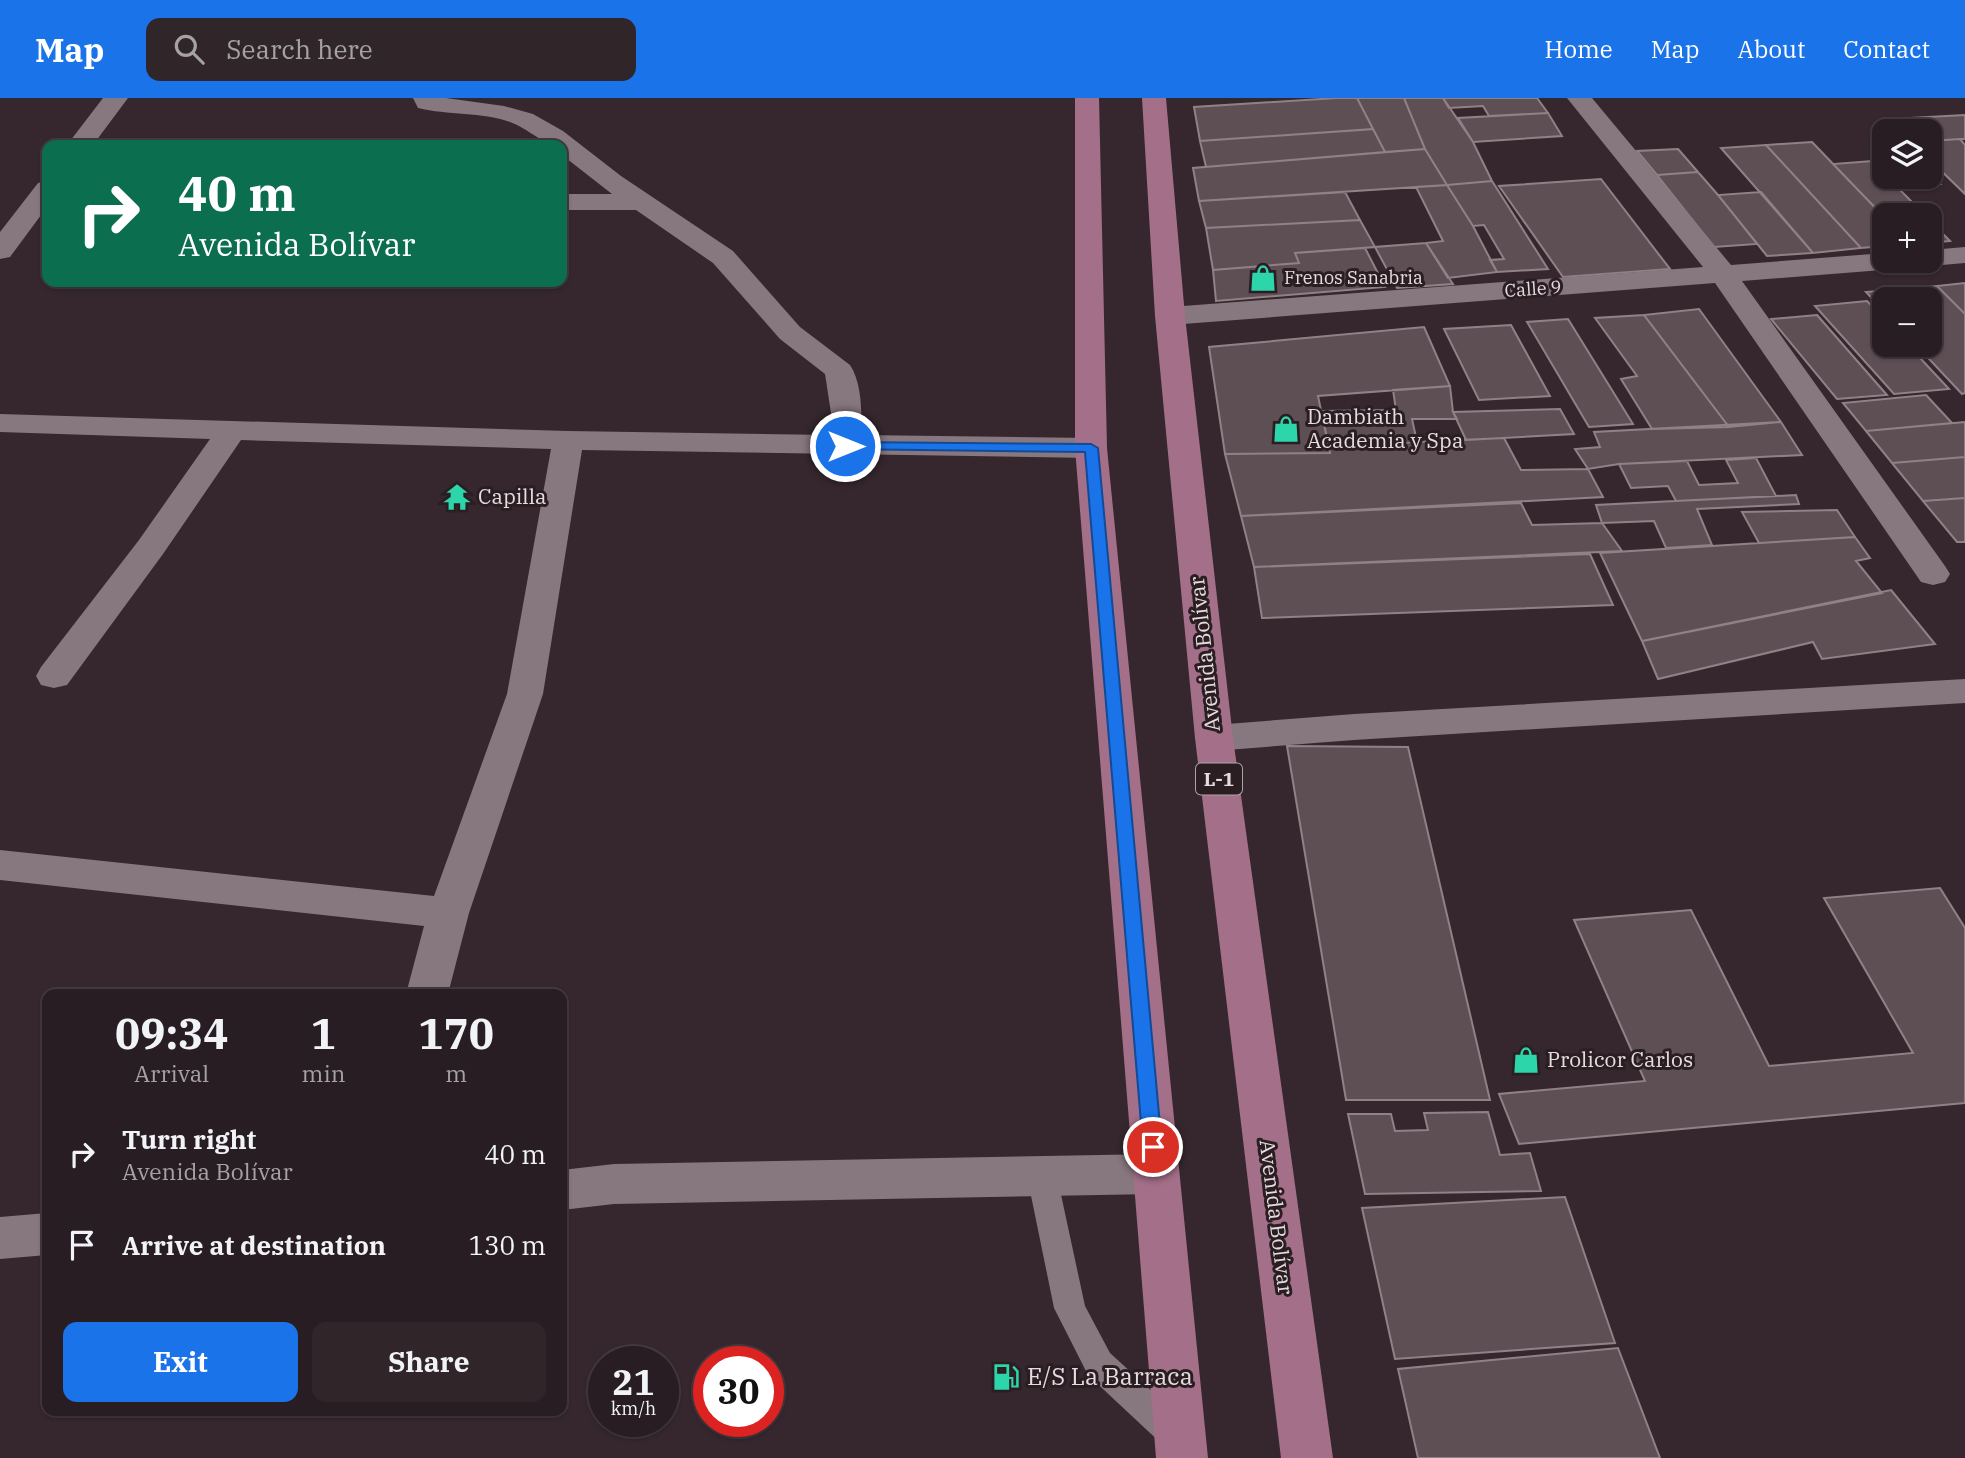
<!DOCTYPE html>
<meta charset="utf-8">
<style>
body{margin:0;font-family:"IBM Plex Serif",serif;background:#30262a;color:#f1f3f6;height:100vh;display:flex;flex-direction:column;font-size:26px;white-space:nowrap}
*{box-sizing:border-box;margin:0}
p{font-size:23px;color:#a5a2a5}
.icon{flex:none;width:38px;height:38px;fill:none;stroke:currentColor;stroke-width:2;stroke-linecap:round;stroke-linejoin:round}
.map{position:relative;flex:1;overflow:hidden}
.details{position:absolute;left:42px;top:891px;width:525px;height:427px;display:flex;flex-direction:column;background:#281d22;border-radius:14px;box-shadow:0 2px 5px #0004,0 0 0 2px #443b40}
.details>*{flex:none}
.banner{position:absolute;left:42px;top:42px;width:525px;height:147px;border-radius:14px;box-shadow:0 2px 5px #0004,0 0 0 2px #443b40;background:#0b6e4f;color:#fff;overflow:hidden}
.fabs{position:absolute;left:1872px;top:21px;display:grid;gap:14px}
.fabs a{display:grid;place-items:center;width:70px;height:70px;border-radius:14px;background:#281d22;box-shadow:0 2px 5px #0004,0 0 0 2px #443b40;font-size:35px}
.speed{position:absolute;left:588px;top:1248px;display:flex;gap:14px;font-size:35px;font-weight:700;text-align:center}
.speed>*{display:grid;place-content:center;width:91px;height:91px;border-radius:50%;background:#281d22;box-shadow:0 2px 5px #0004,0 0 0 2px #443b40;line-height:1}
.speed small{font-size:18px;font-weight:400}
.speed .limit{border:10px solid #d22;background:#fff;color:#111}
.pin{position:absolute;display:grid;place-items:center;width:60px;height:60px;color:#fff;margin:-30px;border:4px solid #fff;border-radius:50%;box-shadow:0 2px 7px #0007}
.me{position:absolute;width:77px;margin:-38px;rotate:90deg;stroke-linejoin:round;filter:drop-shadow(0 0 5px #0008)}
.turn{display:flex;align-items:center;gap:24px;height:147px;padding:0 21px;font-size:32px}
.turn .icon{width:91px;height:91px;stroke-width:2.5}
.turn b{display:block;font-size:49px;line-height:60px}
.eta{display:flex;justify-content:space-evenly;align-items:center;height:119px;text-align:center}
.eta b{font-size:42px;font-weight:700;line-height:49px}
.button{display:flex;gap:14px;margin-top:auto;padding:14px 21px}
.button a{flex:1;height:80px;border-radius:14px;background:#1a73e8;color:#fff;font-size:28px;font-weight:700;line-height:80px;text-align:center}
.button a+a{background:#30262a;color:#f1f3f6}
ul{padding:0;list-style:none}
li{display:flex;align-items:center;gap:21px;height:91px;padding:0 21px}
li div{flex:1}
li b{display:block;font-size:26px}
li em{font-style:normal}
header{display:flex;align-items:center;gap:42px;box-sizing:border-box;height:98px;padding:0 35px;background:#1a73e8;color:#fff}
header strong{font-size:33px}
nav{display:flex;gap:38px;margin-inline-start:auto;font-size:24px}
.search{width:490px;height:63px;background:#30262a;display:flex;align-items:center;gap:18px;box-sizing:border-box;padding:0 24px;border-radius:14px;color:#a5a2a5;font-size:26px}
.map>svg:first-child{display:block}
.building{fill:#5e4f55;stroke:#918087;stroke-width:2}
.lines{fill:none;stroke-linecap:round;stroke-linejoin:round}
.service{fill:#87777e;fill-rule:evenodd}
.minor{fill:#87777e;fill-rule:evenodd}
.primary{fill:#a46f88;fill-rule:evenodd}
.route{fill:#1a73e8;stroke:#114b97;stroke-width:2}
.labels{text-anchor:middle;stroke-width:6;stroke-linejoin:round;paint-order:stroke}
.far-poi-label{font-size:18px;fill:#e5dce0;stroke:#2b1e23;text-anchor:start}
.far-street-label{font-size:18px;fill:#e5dce0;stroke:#2b1e23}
.shield{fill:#2b1e23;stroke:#ada3a7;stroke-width:2}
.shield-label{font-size:19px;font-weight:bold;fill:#e5dce0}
.poi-label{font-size:21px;fill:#e5dce0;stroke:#2b1e23;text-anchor:start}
.street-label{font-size:21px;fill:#e5dce0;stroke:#2b1e23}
.near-poi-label{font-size:24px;fill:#e5dce0;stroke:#2b1e23;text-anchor:start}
</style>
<header>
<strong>Map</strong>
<div class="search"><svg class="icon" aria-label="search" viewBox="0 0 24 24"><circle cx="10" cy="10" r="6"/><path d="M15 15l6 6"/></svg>Search here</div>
<nav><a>Home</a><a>Map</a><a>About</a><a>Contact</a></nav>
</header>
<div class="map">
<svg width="1965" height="1360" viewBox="0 0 1965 1360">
<rect width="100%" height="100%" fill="#35272d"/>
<path class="building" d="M1337 0H1357L1373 31 1200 43 1194 9Z
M1357 0H1404L1425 51 1385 54Z
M1404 0H1443L1473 44 1492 83 1447 87 1425 51Z
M1443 0H1537L1548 15 1489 18 1483 8 1449 10Z
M1548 15 1562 38 1473 44 1458 20Z
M1965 17V41H1960L1930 43V33H1902L1889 21Z
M1373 31 1385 54 1206 69 1200 43Z
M1960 41 1965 47V96L1930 62V43Z
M1812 44 1885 120V148L1861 150 1766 47Z
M1766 47 1861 150 1813 155 1721 50Z
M1425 51 1447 87 1199 103 1193 70Z
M1678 51 1698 74 1657 77 1637 53Z
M1885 62V79H1930V76L1940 86 1896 88 1925 117H1885V120L1833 66Z
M1698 74 1718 97 1757 146 1714 149 1657 77Z
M1601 81 1670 171 1563 179 1499 88Z
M1492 83 1548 171 1497 174 1490 162 1504 161 1484 127 1473 128 1447 87Z
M1447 87 1473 128 1497 174 1448 180 1426 145 1443 143 1416 89Z
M1345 94 1360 122 1206 130 1199 103Z
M1761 94 1813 155 1767 158 1718 97Z
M1360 122 1375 149 1295 155 1299 165 1213 172 1206 130Z
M1930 123 1950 143 1930 145Z
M1426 145 1453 186 1397 190 1375 149Z
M1365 150 1385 189 1216 203 1213 172 1299 165 1295 155Z
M1965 185V216L1937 188Z
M1937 188 1965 216V295L1962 296 1916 247H1930V201H1885V214L1866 194Z
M1867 203 1885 222V247H1908L1949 291 1894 296 1815 208Z
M1699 211 1781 324 1729 329 1644 217Z
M1644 217 1729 329 1652 331 1621 281 1637 278 1595 220Z
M1817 217 1887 297 1837 301 1771 221Z
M1568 221 1633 326 1589 329 1527 224Z
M1511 227 1550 298 1479 302 1444 231Z
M1424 229 1450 288 1318 298 1330 355 1225 356 1209 249Z
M1450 288 1453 314 1457 321H1412L1417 344 1329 348 1321 313 1396 312 1393 292Z
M1926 297 1952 325 1866 333 1843 305Z
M1560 311 1574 336 1466 342 1453 314Z
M1781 324 1802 357 1619 366 1588 371 1575 351 1600 349 1594 334Z
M1965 324V359L1892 365 1866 333Z
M1504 340 1521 372 1588 371 1603 399 1241 418 1225 356 1330 355 1329 348Z
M1965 359V400L1923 403 1892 365Z
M1756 360 1776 398 1676 403 1668 388 1631 390 1619 366 1687 363 1699 387 1738 385 1726 362Z
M1796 397 1799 406 1697 411 1712 447 1666 450 1654 423 1602 425 1596 407Z
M1965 400V444H1957L1923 403Z
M1521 405 1532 427 1602 425 1622 453 1254 469 1241 418Z
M1837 412 1855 439 1759 445 1742 414Z
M1855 439 1870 460 1856 463 1882 495 1642 543 1600 455Z
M1590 456 1613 507 1262 520 1254 469Z
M1891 492 1935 546 1822 561 1813 544 1658 581 1642 543Z
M1287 648 1408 649 1490 1002H1346Z
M1940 790 1965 830V1005L1519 1046 1499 996 1645 983 1574 822 1691 812 1769 968 1913 955 1824 800Z
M1488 1014 1500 1057 1530 1055 1541 1093 1365 1096 1348 1016H1391L1395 1033 1428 1032 1424 1015Z
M1565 1099 1615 1245 1395 1261 1362 1110Z
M1618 1250 1660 1360H1418L1398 1271Z"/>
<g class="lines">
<path class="service" d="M1042 1065 1052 1069 1057 1078 1085 1208 1110 1255 1189 1327 1194 1338 1189 1349 1177 1354 1165 1349 1088 1277 1054 1210 1027 1078 1032 1069Z"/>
<path class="minor" d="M103 0H128L93 47H67Z
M413 0H446L504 8 533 16 563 33 621 78 733 153 800 229 850 267C862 285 862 315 861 337L1091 340 1102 343 1107 350 1102 357 1091 360 582 352 543 596 469 815 448 896H406L424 828 0 782V752L434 798 507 596 551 351 241 342 163 456 67 587 54 590 41 587 36 578 41 569 139 442 210 341 0 334V316L568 333 830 337 831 315 825 276 780 241 713 165 636 112H562V96H612L562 57V47C544 47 533 35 517 27 488 13 450 18 418 10Z
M1567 0H1592L1731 167 1885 155V163H1909L1905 169 1895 171 1742 183 1945 468 1950 476 1945 484 1933 487 1921 484 1715 185 1170 227 1160 224 1155 218 1160 212 1170 209 1703 169Z
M47 83V109L10 159 0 161V134L38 85Z
M1965 149V165L1930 168 1918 163H1930V152Z
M1965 581V605L1354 642 1214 653 1201 649 1195 640 1201 631 1214 627 1354 616Z
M1155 1056 1171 1062 1178 1076 1171 1090 1155 1096 614 1106 562 1112V1072L614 1066Z
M47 1115V1157L0 1161V1119Z"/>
<path class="primary" d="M1075 0H1099L1107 350 1208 1360H1156L1075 350Z
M1142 0H1166L1185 218 1233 640 1333 1360H1281L1195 640 1155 218Z"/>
</g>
<path class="route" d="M845 344 1091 346 1098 350 1162 1049 1159 1055 1153 1058 1146 1055 1143 1049 1085 354 841 351V345Z"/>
<defs>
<symbol id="shop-bare" viewBox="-9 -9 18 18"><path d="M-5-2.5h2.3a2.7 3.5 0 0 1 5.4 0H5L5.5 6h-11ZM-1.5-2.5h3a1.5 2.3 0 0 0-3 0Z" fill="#2dd5ab" stroke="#2b1e23" stroke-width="2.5" paint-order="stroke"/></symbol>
<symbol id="temple-bare" viewBox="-9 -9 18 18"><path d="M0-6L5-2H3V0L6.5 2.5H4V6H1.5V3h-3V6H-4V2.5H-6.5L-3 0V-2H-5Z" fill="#2dd5ab" stroke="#2b1e23" stroke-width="2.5" paint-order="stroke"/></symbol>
<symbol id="fuel-bare" viewBox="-9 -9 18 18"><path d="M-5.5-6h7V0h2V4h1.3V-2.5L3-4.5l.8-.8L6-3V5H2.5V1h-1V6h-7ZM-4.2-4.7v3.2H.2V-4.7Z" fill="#2dd5ab" stroke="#2b1e23" stroke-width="2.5" paint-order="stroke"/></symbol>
</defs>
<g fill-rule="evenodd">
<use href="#shop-bare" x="1244" y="161" width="38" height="38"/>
<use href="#shop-bare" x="1267" y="312" width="38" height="38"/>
<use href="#temple-bare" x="438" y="380" width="38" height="38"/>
<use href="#shop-bare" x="1507" y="943" width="38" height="38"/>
<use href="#fuel-bare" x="987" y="1260" width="38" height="38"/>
</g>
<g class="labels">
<g class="far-poi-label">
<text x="1284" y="186">Frenos Sanabria</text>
</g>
<g class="far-street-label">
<text transform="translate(1533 191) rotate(-4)" y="6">Calle 9</text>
</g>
<rect class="shield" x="1196" y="665.5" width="46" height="31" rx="5"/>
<g class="shield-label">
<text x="1219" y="688">L-1</text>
</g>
<g class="poi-label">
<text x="1307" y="326">Dambiath<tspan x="1307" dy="24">Academia y Spa</tspan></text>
<text x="478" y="406">Capilla</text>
<text x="1547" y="969">Prolicor Carlos</text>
</g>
<g class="street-label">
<text transform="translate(1205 556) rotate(-96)" y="7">Avenida Bolívar</text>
<text transform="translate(1276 1119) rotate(83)" y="7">Avenida Bolívar</text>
</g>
<g class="near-poi-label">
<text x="1027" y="1287">E/S La Barraca</text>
</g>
</g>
</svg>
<div class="fabs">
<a><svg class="icon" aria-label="layers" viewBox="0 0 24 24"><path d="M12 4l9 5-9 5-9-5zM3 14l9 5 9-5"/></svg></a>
<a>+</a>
<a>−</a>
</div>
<div class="speed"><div>21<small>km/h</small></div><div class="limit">30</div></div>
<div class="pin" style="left:1153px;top:1049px;background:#d93025"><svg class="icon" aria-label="arrive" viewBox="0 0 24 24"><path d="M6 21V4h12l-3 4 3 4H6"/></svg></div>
<svg class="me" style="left:845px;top:348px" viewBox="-20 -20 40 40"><circle r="17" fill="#1a73e8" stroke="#fff" stroke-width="3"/><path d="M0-11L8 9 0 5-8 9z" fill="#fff"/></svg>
<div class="banner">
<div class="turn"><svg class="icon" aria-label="right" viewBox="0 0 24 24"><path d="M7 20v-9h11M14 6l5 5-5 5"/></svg><div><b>40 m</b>Avenida Bolívar</div></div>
</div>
<section class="details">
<div class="eta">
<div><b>09:34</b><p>Arrival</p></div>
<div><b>1</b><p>min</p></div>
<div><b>170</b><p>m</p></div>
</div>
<ul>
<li><svg class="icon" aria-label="right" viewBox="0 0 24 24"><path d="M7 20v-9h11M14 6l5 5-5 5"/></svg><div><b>Turn right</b><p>Avenida Bolívar</p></div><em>40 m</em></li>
<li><svg class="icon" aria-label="arrive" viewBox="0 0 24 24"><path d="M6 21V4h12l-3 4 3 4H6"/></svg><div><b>Arrive at destination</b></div><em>130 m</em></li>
</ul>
<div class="button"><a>Exit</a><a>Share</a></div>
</section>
</div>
